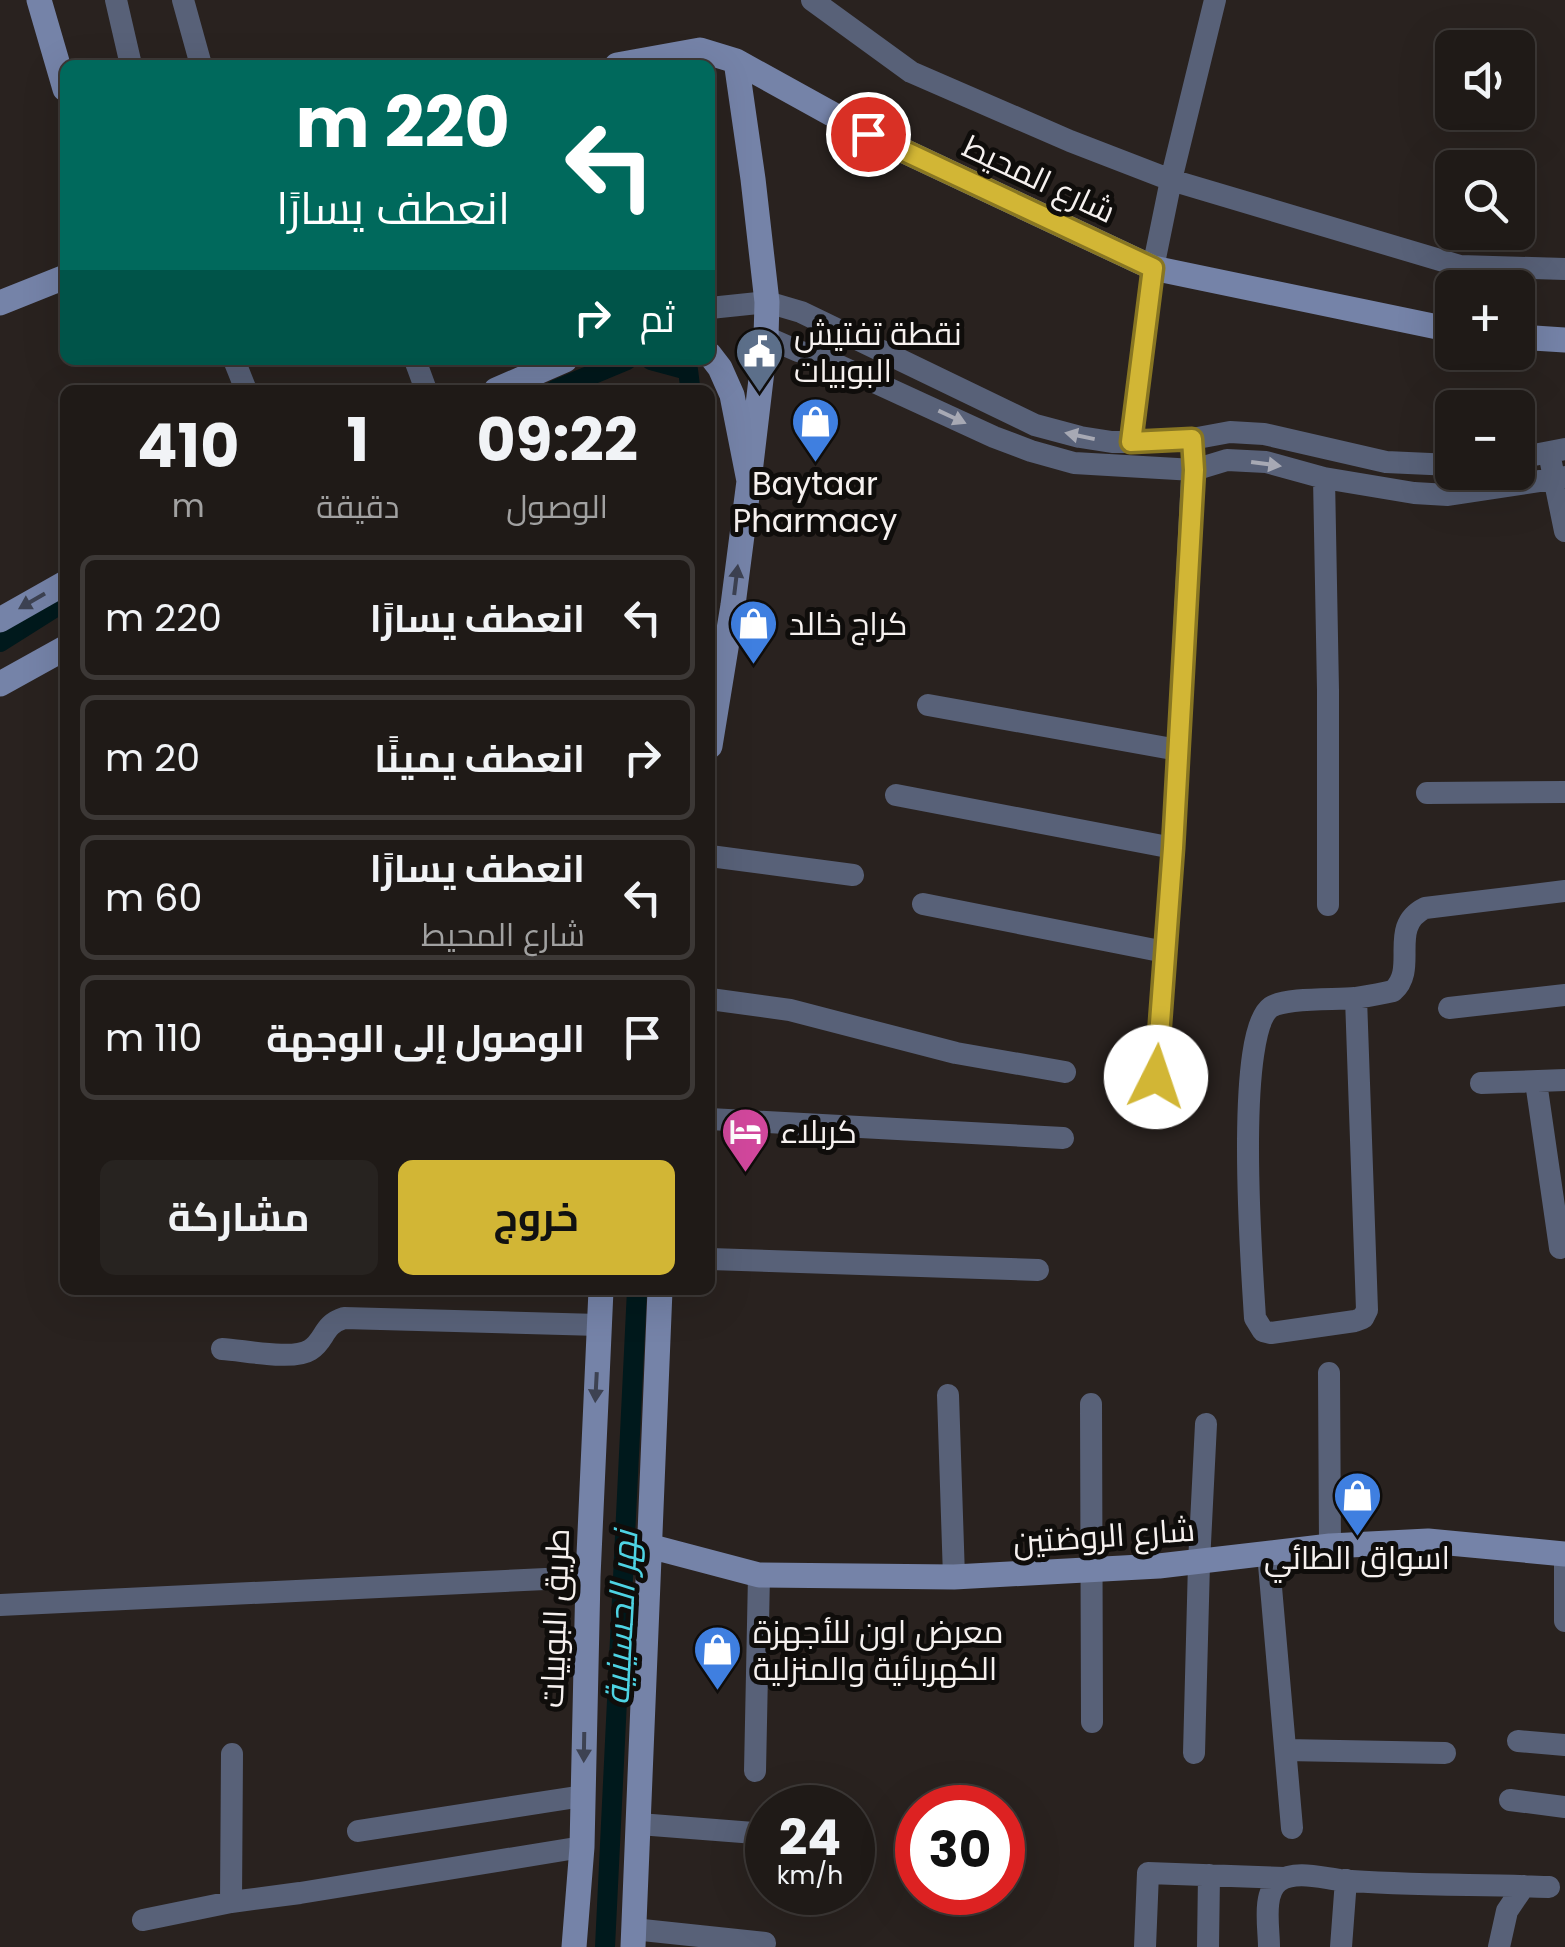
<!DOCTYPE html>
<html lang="ar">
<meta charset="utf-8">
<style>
body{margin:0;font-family:Poppins,Cairo,sans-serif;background:#272320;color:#f1f3f6;direction:rtl;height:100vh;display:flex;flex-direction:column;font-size:38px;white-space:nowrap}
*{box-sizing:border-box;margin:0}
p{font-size:32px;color:#a1a1a1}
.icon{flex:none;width:55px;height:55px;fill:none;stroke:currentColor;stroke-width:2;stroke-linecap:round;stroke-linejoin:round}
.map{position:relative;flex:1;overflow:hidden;direction:ltr}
.details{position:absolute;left:60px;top:385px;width:655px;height:910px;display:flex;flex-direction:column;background:#1f1a17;border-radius:15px;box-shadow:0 10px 40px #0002,0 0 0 2px #3c3836;direction:rtl}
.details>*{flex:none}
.hud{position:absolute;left:60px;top:60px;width:655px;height:305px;border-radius:15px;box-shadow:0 10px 40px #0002,0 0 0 2px #3c3836;direction:rtl;background:#00695c;color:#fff;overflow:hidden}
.buttons{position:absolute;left:1435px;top:30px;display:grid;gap:20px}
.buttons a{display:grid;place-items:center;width:100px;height:100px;border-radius:15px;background:#1f1a17;box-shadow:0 10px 40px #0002,0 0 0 2px #3c3836;font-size:50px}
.speed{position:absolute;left:745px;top:1785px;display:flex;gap:20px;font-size:50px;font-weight:700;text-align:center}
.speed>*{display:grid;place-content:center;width:130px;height:130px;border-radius:50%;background:#1f1a17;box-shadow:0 10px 40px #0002,0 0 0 2px #3c3836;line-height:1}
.speed small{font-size:25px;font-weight:400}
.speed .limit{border:15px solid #d22;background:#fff;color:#111}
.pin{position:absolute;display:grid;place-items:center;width:85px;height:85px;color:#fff;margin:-42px;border:5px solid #fff;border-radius:50%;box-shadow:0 2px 10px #0007}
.me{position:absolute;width:110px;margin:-55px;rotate:4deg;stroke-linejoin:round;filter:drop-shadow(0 0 8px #0008)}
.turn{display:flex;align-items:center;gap:35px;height:210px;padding:0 40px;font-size:45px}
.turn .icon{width:130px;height:130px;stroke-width:2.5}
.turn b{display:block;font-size:70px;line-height:85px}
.then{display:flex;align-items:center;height:95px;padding:0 40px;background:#0003;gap:20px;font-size:38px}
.eta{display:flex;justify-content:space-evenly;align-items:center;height:170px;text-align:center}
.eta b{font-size:60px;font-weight:700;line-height:70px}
.cta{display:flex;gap:20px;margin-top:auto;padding:20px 40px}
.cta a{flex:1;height:115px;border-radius:15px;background:#d2b635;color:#111;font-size:40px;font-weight:700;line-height:115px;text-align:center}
.cta a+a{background:#272320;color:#f1f3f6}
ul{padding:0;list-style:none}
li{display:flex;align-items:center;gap:30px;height:125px;margin:0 20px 15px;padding:0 20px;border:5px solid #3c3836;border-radius:15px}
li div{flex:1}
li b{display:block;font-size:38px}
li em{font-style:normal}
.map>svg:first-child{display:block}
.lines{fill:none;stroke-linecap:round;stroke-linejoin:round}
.canal{stroke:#00191c;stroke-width:20}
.street{stroke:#586178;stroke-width:22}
.secondary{stroke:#7583a8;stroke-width:25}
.oneway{fill:#a7a9b4}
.oneway2{fill:#3d4252}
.route-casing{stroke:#887622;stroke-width:25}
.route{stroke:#d2b635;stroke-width:18}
.labels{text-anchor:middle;stroke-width:10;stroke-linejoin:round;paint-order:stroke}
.street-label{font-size:32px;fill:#f6f1ef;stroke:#0f0d0b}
.poi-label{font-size:32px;fill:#f6f1ef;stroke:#0f0d0b;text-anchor:start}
.water-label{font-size:35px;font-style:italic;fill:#4ed3e3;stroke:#0f0d0b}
</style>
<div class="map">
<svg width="1565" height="1947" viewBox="0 0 1565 1947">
<rect width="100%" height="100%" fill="#29221f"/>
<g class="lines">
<path class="canal" d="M651 360 688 370 690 386
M555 390 627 360
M0 642 65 601
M605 1947 637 1290"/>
<path class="street" d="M116 0 131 65
M183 0 201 65
M812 0 911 72 1070 141 1171 180 1460 266 1565 269
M710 308 767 302 801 312 1035 425 1080 437 1112 442H1131L1192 439 1230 432 1264 434 1386 462 1452 465
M766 337 798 351 822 358 994 437 1031 451 1074 463 1194 470 1227 460 1266 462 1324 478 1414 493 1448 495 1565 477
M234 360 246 390
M415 360 426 390
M1131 442 1153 268 1171 180 1215 0
M1549 453 1565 531
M1518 458 1565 449
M1324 478 1328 690V905
M928 705 1178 750
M1427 793 1565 792
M896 795 1173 848
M710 856 853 875
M923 904 1165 952
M1356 998 1367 1310 1363 1318 1355 1321 1271 1333 1263 1331 1255 1318C1252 1269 1234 1032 1271 1007 1287 997 1335 1000 1355 998 1368 996 1381 994 1393 991 1419 968 1387 927 1425 908L1565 891
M710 999 790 1010 956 1053 1065 1072
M1449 1008 1565 995
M1156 1077 1173 848 1193 457
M1536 1082 1560 1248
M1481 1083 1565 1080
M710 1119 1063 1138
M710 1259 1038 1270
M222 1349C243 1350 293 1361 310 1350 326 1340 322 1325 344 1318L599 1325
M1329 1373 1330 1546
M948 1395 954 1577
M1091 1404 1092 1722
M1268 1553 1292 1828
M1565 1554V1621
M0 1605 588 1577
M1518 1741 1565 1745
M1286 1750 1445 1753
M1194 1753 1199 1563 1206 1424
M755 1771 759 1575
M1510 1800 1565 1807
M639 1824 768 1834
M358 1831 583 1796
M852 1840 861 1841
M231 1902 232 1754
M143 1920 231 1902 300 1893 582 1847
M633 1929 765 1943
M1145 1947 1148 1873 1284 1878
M1208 1947 1209 1875
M1269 1947C1269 1928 1262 1893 1279 1881 1295 1870 1322 1878 1340 1880 1409 1886 1480 1884 1549 1887
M1341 1947 1346 1880
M1499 1947 1507 1911 1524 1886"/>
<path class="secondary" d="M39 0 65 89
M736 61 753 179 767 302 766 337 749 481
M617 65 700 50 736 61 868 134 1153 268 1452 330
M0 303 65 277
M1518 337 1565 340
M710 355 720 368 732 395 749 481 733 605 710 746
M496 390 565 360
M0 620 65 583
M0 684 65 648
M649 1546 759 1575 954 1577 1159 1566 1330 1546 1428 1541 1565 1554
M574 1947 582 1847 588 1577 601 1290
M633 1947 660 1290"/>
</g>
<defs><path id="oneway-solid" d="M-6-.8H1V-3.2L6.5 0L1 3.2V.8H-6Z" transform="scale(2.5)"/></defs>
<g class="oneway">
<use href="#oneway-solid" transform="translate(952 417) rotate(25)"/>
<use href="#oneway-solid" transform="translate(1080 436) rotate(-168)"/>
<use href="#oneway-solid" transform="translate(1266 464) rotate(8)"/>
</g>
<g class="oneway2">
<use href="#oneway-solid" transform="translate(736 580) rotate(-83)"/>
<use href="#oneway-solid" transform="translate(32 601) rotate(150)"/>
<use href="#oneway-solid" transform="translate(596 1387) rotate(93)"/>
<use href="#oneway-solid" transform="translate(584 1747) rotate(91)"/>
</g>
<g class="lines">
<defs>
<path id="route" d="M868 134 1153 268 1131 442 1192 439 1194 470 1173 848 1156 1077"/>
</defs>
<use href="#route" class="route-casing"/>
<use href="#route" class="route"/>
</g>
<defs>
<symbol id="civic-pin" viewBox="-11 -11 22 30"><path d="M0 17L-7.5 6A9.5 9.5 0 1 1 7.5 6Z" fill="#5c6f8a" stroke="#0f0d0b"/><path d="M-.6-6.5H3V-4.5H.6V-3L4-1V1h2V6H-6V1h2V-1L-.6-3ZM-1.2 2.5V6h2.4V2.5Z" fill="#fff"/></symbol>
<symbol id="shop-pin" viewBox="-11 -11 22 30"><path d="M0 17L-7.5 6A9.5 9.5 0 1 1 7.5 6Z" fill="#3f7fe0" stroke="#0f0d0b"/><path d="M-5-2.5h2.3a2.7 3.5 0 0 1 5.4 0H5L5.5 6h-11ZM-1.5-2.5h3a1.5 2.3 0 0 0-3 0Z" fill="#fff"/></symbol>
<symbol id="hotel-pin" viewBox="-11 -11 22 30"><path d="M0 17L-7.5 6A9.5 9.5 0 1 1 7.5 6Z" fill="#d1479c" stroke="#0f0d0b"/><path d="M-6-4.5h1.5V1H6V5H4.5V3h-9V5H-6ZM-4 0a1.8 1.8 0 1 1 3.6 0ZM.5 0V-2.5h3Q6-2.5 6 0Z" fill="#fff"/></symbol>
</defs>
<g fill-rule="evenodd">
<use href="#civic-pin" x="732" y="324" width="55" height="75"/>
<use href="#shop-pin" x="788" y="394" width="55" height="75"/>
<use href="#shop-pin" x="726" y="596" width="55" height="75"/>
<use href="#hotel-pin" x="718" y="1104" width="55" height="75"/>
<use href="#shop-pin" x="1330" y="1468" width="55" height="75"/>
<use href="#shop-pin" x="690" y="1622" width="55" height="75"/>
</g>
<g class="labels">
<g class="street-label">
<text transform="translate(1039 179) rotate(25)" y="11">شارع المحيط</text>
<text transform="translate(1104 1536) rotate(-4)" y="11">شارع الروضتين</text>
<text transform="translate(555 1618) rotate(-88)" y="11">طريق البوبيات</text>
</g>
<g class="poi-label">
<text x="794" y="345">نقطة تفتيش<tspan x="794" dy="37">البوبيات</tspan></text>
<text x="815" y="495" text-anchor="middle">Baytaar<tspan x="815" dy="37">Pharmacy</tspan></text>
<text x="789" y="635">كراج خالد</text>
<text x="780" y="1143">كربلاء</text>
<text x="1357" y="1569" text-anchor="middle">اسواق الطائي</text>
<text x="753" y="1643">معرض اون للأجهزة<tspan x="753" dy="37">الكهربائية والمنزلية</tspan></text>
</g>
<g class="water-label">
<text transform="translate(621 1618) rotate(-87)" y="12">نهر الحسينية</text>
</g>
</g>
</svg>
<div class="buttons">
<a><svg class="icon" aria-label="sound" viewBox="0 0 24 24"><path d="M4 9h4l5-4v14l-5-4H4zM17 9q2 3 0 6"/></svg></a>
<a><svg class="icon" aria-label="search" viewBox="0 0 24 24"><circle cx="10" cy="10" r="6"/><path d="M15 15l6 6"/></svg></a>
<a>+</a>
<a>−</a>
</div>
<div class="speed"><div>24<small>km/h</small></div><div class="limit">30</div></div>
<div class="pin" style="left:868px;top:134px;background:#d93025"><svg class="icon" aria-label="arrive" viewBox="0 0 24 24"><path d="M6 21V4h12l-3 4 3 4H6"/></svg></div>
<svg class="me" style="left:1156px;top:1077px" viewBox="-20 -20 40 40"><circle r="19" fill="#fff"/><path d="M0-13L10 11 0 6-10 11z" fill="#d2b635"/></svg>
<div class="hud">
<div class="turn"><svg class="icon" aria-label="left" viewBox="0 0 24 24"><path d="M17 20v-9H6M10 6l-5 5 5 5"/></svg><div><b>220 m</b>انعطف يسارًا</div></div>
<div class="then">ثم<svg class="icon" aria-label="right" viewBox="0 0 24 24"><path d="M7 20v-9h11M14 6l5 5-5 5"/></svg></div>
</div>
<section class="details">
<div class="eta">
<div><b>09:22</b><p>الوصول</p></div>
<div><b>1</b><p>دقيقة</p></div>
<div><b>410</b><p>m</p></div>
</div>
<ul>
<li><svg class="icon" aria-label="left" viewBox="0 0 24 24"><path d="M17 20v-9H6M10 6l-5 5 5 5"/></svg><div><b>انعطف يسارًا</b></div><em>220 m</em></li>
<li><svg class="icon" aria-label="right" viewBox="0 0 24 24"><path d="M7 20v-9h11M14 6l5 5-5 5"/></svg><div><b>انعطف يمينًا</b></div><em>20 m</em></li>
<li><svg class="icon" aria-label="left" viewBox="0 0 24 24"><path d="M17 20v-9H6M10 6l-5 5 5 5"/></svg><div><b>انعطف يسارًا</b><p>شارع المحيط</p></div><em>60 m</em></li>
<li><svg class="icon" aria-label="arrive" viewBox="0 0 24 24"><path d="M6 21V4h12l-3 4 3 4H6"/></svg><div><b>الوصول إلى الوجهة</b></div><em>110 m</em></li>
</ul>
<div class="cta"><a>خروج</a><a>مشاركة</a></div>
</section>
</div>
